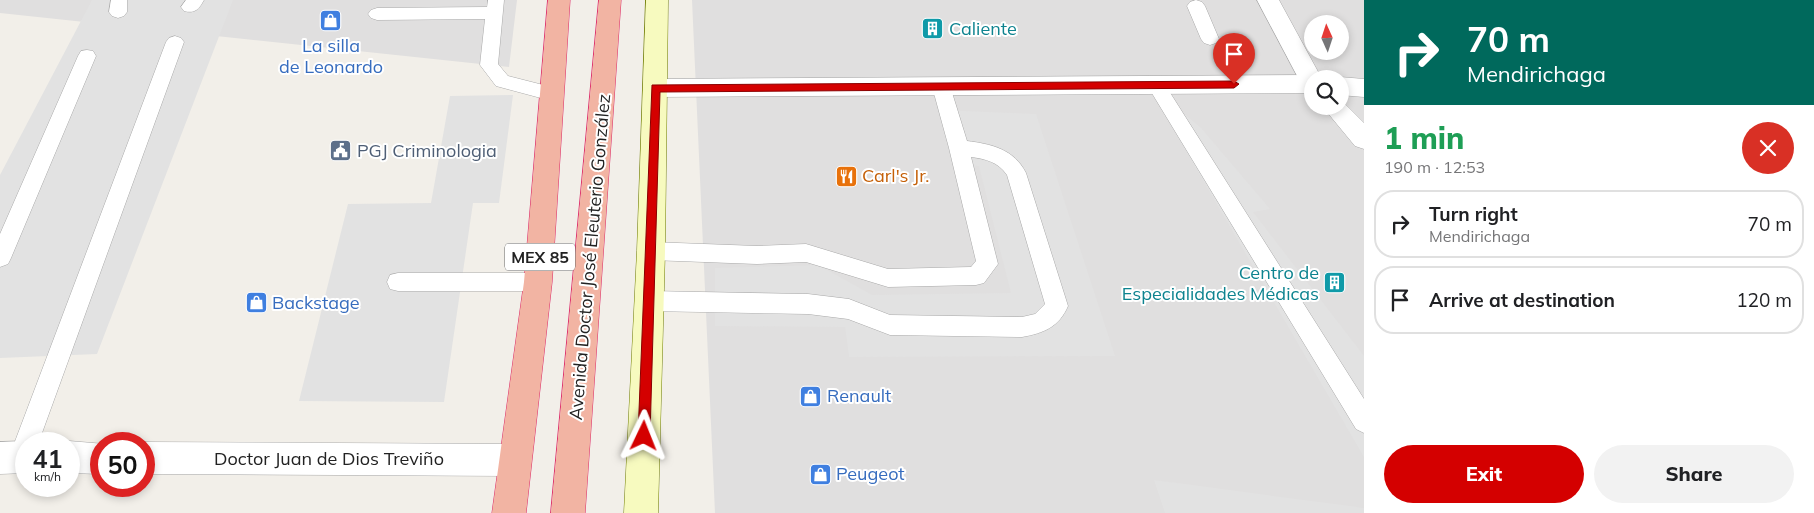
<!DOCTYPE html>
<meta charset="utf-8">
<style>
body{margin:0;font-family:Mulish,sans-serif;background:#f2f2f2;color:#202124;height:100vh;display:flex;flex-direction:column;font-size:19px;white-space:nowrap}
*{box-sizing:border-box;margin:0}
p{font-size:16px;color:#757577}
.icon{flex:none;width:28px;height:28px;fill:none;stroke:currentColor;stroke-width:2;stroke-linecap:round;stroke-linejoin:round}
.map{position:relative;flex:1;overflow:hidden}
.drawer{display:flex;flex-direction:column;background:#fff;width:450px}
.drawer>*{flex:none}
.top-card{background:#00695c;color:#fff;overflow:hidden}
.needle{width:32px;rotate:357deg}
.buttons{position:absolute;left:1304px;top:15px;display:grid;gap:10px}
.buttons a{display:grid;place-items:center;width:45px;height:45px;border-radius:50%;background:#fff;box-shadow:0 2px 8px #0003;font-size:25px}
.speed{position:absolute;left:15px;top:432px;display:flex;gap:10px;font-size:25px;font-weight:700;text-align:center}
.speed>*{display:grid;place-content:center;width:65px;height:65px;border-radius:50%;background:#fff;box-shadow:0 2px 8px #0003;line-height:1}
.speed small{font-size:12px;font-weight:400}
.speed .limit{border:8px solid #d22;background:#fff;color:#111}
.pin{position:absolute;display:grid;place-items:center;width:42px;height:42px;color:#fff;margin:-51px -21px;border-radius:50% 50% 50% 0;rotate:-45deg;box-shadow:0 0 5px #0007}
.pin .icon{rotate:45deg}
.me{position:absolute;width:55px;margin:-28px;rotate:2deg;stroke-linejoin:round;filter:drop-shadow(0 0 4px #0008)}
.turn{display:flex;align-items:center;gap:18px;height:105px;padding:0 20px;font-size:22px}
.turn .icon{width:65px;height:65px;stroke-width:2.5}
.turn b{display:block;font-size:35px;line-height:42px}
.round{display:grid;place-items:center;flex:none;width:52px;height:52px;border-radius:26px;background:#f2f2f2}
.head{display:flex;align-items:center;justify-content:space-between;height:85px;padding:0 20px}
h1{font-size:30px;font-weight:800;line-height:38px;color:#1e9e55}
.primary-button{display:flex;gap:10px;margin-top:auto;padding:10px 20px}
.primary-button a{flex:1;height:58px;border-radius:30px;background:#d40000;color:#fff;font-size:20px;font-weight:800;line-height:58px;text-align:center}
.primary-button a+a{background:#f2f2f2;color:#202124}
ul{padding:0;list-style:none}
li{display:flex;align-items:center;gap:15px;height:68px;margin:0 10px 8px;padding:0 10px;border:2px solid #e0e0e0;border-radius:20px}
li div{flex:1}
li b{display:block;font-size:19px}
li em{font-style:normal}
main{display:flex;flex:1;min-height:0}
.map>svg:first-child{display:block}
.residential{fill:#e0dfdf;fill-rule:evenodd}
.parking{fill:#e2e2e2}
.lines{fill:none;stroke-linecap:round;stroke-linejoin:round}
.service-casing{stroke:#a9a9a9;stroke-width:1}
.minor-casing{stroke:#a9a9a9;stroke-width:1}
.tertiary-casing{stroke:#a9a9a9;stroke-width:1}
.secondary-casing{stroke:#707d05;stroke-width:1}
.trunk-casing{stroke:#dc2a67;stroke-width:1}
.service{fill:#fff;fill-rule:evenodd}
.minor{fill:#fff;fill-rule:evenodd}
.tertiary{fill:#fff;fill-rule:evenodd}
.secondary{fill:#f7fabf;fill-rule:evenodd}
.trunk{fill:#f2b4a3;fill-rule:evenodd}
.route{fill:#d40000;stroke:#8a0000}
.labels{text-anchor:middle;stroke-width:4;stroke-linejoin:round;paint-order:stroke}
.shield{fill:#fff;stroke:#646464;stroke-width:1}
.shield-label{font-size:16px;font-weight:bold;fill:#222}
.culture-label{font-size:18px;fill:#0d838f;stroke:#fff;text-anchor:start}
.shop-label{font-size:18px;fill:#366cbe;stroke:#fff;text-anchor:start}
.service-label{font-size:18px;fill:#4e5e75;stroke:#fff;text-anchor:start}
.food-label{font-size:18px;fill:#c56008;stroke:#fff;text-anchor:start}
.street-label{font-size:18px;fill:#222;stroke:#fff}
</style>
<main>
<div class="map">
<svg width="1364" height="513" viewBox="0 0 1364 513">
<rect width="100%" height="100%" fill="#f2efe9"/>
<path class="residential" d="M0 0H517L509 67 0 13Z
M692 0H1364V513H715ZM1312 24H1340V51H1312ZM1312 79H1340V106H1312Z"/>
<path class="parking" d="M92 0H233L97 354 0 358V175Z
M513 95 499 203H473L444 402 299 401 348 204 431 203 450 96Z
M1161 108H1177L1201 128 1270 209 1253 212 1364 356V457Z
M938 110 1036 114 1115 356 849 357 845 327 715 326V268L818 265 872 295 1011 293 979 166 953 165Z
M1154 480 1364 508V513H1165Z"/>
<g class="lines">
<defs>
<path id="service" d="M111 0H127V12L124 16 118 18 112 16 109 12Z
M186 0H204C199 9 195 14 184 11L181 7Z
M488 0H504L498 64 508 76 559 89 561 94 559 99 552 101 496 86 480 65 485 19 377 20 371 18 368 14 371 10 377 8 487 7Z
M1196 0 1202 2 1205 6 1219 39 1216 43 1210 45 1204 43 1201 39 1187 6 1190 2Z
M175 36 181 38 184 42 38 444H26V456L17 452 14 444 166 42 169 38Z
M87 50 93 51 96 56 11 258 8 264 0 267V234L78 56 81 51Z
M1156 78 1162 80 1364 399V433L1356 429 1150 90 1147 85 1150 80Z
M941 79 947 81 950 86 967 141C991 144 1014 149 1026 173L1068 306C1059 327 1044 333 1022 337L890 335 848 319 808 314 649 311 641 308 638 301 641 294 649 291 808 294 849 299 890 315 1022 317 1035 314 1045 304 1007 175C998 162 986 159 971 157L998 264 984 283 976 285 888 287 806 262 757 264 651 260 644 257 640 251 644 245 651 242 757 246 806 244 888 269 971 267 976 261 949 148 932 86 935 81Z
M398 273H538L546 275 549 282 546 289 538 291H398L390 289 387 282 390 275Z"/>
<path id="minor" d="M1312 75 1321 79H1312V93L656 97 648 94 644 88 648 82 656 79Z
M1340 77 1364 79V97L1340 95V79H1335Z
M26 441 32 444H26V473L0 474V442Z
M69 441 105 444H101V474L69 473V444H63Z
M144 442 515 444 526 449 531 460 526 471 515 476 144 474V444H140Z"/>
<path id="tertiary" d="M1257 0H1279L1322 79H1312V92L1304 89Z
M1340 99 1364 123V149L1355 146 1322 106H1340Z"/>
<path id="secondary" d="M646 0H668L665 251 658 513H624L637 251Z"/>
<path id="trunk" d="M548 0H570L552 282 526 513H492L524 282Z
M599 0H621L585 513H551Z"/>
</defs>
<use href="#service" class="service-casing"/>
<use href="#minor" class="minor-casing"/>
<use href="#tertiary" class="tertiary-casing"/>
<use href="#secondary" class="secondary-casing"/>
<use href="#trunk" class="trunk-casing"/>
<use href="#service" class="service"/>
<use href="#minor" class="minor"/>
<use href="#tertiary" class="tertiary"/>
<use href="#secondary" class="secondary"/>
<use href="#trunk" class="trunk"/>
</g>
<path class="route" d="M1234 81 1239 84 1234 88 660 92 650 436 649 440 644 442 639 440 638 436 652 85Z"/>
<defs>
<symbol id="shop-square" viewBox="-11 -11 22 22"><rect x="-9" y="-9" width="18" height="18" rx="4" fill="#3f7fe0" stroke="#fff"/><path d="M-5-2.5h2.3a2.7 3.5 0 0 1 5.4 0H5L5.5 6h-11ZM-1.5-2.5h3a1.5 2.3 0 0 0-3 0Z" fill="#fff"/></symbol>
<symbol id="building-square" viewBox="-11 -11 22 22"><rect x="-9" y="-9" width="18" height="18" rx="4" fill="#0f9aa8" stroke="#fff"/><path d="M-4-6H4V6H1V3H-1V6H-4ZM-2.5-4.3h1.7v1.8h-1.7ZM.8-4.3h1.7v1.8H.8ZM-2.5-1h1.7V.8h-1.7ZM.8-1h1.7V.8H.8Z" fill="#fff"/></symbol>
<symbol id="civic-square" viewBox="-11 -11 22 22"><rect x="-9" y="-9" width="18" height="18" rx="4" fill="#5c6f8a" stroke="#fff"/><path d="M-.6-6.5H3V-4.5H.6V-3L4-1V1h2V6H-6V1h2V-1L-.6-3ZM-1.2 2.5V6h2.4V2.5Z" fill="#fff"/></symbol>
<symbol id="restaurant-square" viewBox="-11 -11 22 22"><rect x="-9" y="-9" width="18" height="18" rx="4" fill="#e8710a" stroke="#fff"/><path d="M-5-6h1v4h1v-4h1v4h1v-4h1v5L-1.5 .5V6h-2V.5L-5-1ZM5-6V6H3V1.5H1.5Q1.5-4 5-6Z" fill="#fff"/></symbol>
</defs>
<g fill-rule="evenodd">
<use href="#shop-square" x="318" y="8" width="25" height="25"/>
<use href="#building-square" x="920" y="16" width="25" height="25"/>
<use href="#civic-square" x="328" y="138" width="25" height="25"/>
<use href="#restaurant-square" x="834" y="164" width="25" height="25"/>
<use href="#building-square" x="1322" y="270" width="25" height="25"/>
<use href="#shop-square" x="244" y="290" width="25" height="25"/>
<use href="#shop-square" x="798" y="384" width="25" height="25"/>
<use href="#shop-square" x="808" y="462" width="25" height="25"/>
</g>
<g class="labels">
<rect class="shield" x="505" y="243.5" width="70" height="27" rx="4"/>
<g class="shield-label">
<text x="540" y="263">MEX 85</text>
</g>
<g class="culture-label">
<text x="949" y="35">Caliente</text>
<text x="1319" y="279" text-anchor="end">Centro de<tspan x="1319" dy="21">Especialidades Médicas</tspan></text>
</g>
<g class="shop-label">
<text x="331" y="52" text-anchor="middle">La silla<tspan x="331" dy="21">de Leonardo</tspan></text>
<text x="272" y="309">Backstage</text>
<text x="827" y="402">Renault</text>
<text x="836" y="480">Peugeot</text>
</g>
<g class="service-label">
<text x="357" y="157">PGJ Criminologia</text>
</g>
<g class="food-label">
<text x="862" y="182">Carl's Jr.</text>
</g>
<g class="street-label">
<text transform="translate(590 257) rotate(-85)" y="6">Avenida Doctor José Eleuterio González</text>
<text x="329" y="465">Doctor Juan de Dios Treviño</text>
</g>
</g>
</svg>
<div class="buttons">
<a><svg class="needle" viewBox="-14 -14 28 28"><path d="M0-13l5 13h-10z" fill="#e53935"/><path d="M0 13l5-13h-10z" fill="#757577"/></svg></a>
<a><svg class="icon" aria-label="search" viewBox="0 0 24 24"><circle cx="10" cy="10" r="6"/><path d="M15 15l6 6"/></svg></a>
</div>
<div class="speed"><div>41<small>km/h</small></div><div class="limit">50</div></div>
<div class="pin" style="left:1234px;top:84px;background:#d93025"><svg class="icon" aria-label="arrive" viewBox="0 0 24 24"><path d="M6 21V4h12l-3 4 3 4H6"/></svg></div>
<svg class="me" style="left:644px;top:436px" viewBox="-20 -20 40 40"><path d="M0-17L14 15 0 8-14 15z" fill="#d40000" stroke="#fff" stroke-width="4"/></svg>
</div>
<section class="drawer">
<div class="top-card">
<div class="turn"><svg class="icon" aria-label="right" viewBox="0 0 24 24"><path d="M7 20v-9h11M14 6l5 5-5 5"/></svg><div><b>70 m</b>Mendirichaga</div></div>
</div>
<div class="head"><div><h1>1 min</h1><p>190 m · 12:53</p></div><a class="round" style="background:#d93025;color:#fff"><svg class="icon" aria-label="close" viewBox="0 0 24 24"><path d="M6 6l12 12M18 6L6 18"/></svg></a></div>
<ul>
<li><svg class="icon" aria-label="right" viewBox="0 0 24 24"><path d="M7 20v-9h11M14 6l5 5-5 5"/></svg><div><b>Turn right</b><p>Mendirichaga</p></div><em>70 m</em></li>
<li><svg class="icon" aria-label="arrive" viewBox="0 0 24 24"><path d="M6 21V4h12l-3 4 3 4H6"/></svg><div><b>Arrive at destination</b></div><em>120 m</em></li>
</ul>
<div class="primary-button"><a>Exit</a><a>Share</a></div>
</section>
</main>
